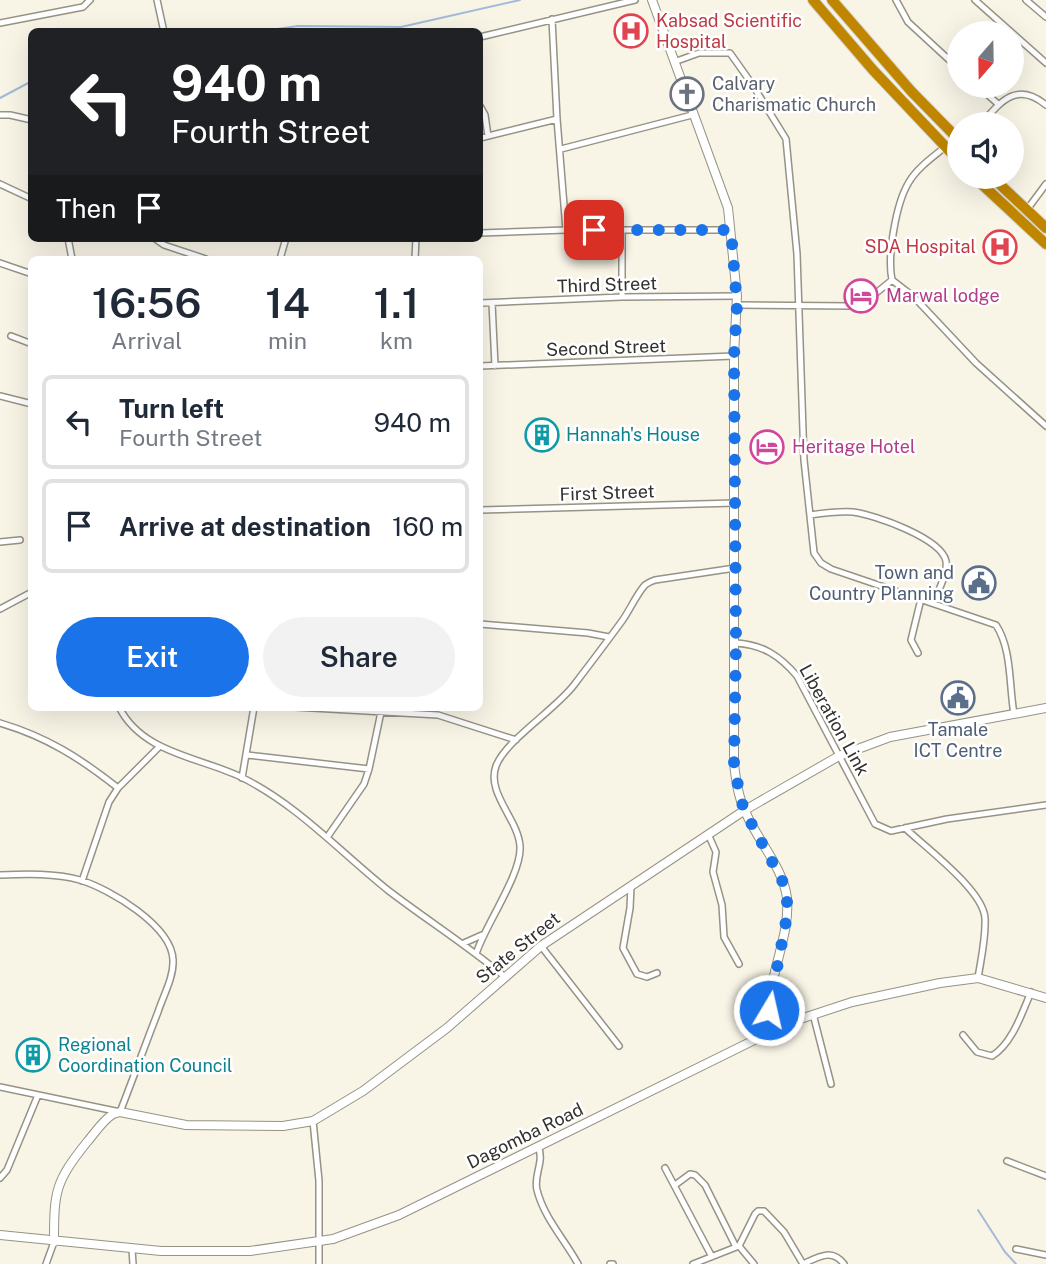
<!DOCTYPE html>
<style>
body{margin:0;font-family:"Public Sans",sans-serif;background:#f2f2f3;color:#1f2937;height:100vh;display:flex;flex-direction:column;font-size:26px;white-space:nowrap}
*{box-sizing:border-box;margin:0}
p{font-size:23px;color:#747a83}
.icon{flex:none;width:38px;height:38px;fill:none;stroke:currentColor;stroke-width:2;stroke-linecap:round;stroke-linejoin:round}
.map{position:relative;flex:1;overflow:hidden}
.panel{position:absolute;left:28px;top:256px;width:455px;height:455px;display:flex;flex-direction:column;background:#fff;border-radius:10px;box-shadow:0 7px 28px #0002}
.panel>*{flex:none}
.guide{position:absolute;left:28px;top:28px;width:455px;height:214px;border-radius:10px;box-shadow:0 7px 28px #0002;background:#202124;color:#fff;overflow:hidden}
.needle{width:46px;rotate:200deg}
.fabs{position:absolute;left:947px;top:21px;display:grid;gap:14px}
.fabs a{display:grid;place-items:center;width:77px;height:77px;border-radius:50%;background:#fff;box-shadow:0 7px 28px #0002;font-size:35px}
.pin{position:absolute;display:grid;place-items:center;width:60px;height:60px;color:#fff;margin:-30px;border-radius:14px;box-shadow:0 4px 10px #0006}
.me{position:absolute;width:77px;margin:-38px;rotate:9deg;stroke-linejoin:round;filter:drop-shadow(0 0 5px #0008)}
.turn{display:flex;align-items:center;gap:24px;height:147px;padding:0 28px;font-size:32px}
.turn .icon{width:91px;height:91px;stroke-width:2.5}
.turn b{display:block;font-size:49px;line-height:60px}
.then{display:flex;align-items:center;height:66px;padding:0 28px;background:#0003;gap:14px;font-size:26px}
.eta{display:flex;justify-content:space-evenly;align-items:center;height:119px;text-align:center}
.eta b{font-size:42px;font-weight:600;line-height:49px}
.button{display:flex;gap:14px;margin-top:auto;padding:14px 28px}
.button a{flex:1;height:80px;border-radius:42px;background:#1a73e8;color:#fff;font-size:28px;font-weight:600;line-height:80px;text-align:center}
.button a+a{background:#f2f2f3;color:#1f2937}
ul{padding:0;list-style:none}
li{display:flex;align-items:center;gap:21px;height:94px;margin:0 14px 10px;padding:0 14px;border:4px solid #e0e1e3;border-radius:10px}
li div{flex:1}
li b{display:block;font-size:26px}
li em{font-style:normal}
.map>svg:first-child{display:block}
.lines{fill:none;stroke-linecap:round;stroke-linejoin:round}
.stream{stroke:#a4bad8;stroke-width:2}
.street-casing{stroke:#969385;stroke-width:8}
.secondary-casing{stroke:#969385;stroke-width:10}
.highway-casing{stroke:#d6d6d5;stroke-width:12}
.street{stroke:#fff;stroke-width:5}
.secondary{stroke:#fff;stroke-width:8}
.highway{stroke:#c08600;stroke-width:10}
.route{stroke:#1a73e8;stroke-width:12;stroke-dasharray:0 21.6}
.labels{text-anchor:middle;stroke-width:5;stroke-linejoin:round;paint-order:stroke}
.health-label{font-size:18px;fill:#be3a42;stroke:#fff;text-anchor:start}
.worship-label{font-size:18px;fill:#5b616d;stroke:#fff;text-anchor:start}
.street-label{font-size:18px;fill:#33312c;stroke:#fff}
.hotel-label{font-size:18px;fill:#b23c85;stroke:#fff;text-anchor:start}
.culture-label{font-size:18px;fill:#0d838f;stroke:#fff;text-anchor:start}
.service-label{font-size:18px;fill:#4e5e75;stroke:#fff;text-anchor:end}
</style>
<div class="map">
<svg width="1046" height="1264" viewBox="0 0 1046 1264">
<rect width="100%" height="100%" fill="#f8f4e6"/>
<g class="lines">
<path class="stream" d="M256 32 298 26 401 27 520 0
M0 98 32 81
M978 1210 1005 1252 1016 1264"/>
<defs>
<path id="street" d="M157 0 164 32
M896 0 908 22 959 69
M975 0 1046 63
M1026 0 1046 17
M552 19 557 119 566 230
M0 23 83 7 90 0
M480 37 635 0
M674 62 699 53H730L752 84 786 139 797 254 804 460 814 553 821 563 831 569 996 625C1012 649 1009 686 1014 714
M978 86 998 104
M480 106 485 115 488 136
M0 115H10L32 120
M981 124C1001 101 1017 81 1046 105
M480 138 557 119
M561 149 692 115
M0 184 32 199
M1026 211 1046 184
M622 230V297
M480 233 566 230H731
M68 238 72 259
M154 238 164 245 206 259
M280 259 286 238
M415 259 416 238
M0 263 32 274
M892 280C887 256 896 203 909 182 917 168 933 157 945 147
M480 303 622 297 737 296
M492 303 495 366
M737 305 851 306 870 298 892 280 914 297 976 363 1046 426
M11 336 32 344
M480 366 734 356
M0 396 32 404
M480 510 735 503
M810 515C824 513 839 511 853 512 875 515 941 538 946 561 948 574 938 590 934 602
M0 542 20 540
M0 609 32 592
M480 624 588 633 609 637
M736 643C763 645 779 655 797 676L875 824 891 831 947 819 1046 805
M918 653 911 640 921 599
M119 707C142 753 199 757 241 777 298 805 340 852 389 891 427 920 468 946 505 977
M294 707 438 715 516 740
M0 723C47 737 80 758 118 788
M247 755 369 769
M242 778 254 707
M905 828C925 847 983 890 985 918 986 938 981 959 978 978
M708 834 716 852 713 872 722 905 724 937 739 964
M328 836 364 784 369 769 381 712
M0 875C26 874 55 873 80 880 110 889 172 926 173 960 174 977 163 996 158 1012 145 1045 133 1079 120 1112L0 1087
M82 881 109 802 118 788 159 747
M631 886 630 908 623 948 637 974 647 977 657 973
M464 943 482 935
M541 946 619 1046
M476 954C485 925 522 874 520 846 518 819 486 793 496 766 506 740 555 710 574 685 590 664 606 643 622 621 630 610 636 595 645 585 649 582 650 582 655 580L735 568
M813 1014 831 1084
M963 1035 977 1052 992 1056C1012 1044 1022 1013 1031 992
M313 1121 319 1181V1264
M538 1146C545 1162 533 1175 537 1190 544 1218 565 1240 578 1264
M1007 1161 1046 1176
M665 1168 711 1255
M0 1178 7 1170 38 1095
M675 1185 690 1174 695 1175 705 1185 736 1247
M739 1246 755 1214 758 1211H764L784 1232 803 1264
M132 1249 133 1264
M1016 1249 1046 1255
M46 1264 54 1242
M610 1264H613
M693 1264 739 1246 754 1264
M803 1264C818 1257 832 1248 844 1264"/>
<path id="secondary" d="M652 0 728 208 737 296 734 356V764C736 780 738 796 745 811 757 840 783 867 787 898 791 943 760 988 772 1032
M0 1235 161 1251H250L333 1239 399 1215 791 1022 852 1002 940 983 978 978 1046 998
M54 1242C54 1191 55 1182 87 1142 95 1133 102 1121 113 1114L120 1112 186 1125 283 1126 313 1121 363 1091 447 1028 541 946 745 810 839 756 890 737 1046 708"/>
<path id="highway" d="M813 0 873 70 959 161
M832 0 911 91 959 140
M974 177 1046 244
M992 177 1046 228"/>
</defs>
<use href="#street" class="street-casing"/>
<use href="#secondary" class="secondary-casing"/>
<use href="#highway" class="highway-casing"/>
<use href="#street" class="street"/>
<use href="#secondary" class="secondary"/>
<use href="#highway" class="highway"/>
</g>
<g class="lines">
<path class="route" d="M594 230H731L737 305 734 356 736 643 734 764 740 796 744 810 782 880 787 899V916L769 1010"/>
</g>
<defs>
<symbol id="hospital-ring" viewBox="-11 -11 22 22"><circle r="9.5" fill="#fff" stroke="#e0444e" stroke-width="1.5"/><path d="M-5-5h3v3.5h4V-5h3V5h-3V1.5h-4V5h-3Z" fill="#e0444e"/></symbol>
<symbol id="church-ring" viewBox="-11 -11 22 22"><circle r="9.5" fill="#fff" stroke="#6b7280" stroke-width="1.5"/><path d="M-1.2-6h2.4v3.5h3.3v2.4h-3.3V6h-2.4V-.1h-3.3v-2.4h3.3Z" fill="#6b7280"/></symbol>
<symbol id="hotel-ring" viewBox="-11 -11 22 22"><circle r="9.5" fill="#fff" stroke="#d1479c" stroke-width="1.5"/><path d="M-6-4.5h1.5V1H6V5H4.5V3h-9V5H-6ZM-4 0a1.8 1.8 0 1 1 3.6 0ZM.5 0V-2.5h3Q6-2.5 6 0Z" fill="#d1479c"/></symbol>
<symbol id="building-ring" viewBox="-11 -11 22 22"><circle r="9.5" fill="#fff" stroke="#0f9aa8" stroke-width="1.5"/><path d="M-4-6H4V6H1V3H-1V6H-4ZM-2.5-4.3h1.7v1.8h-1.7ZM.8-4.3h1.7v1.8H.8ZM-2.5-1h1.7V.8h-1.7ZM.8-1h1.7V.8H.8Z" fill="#0f9aa8"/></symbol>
<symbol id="civic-ring" viewBox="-11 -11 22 22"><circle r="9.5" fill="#fff" stroke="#5c6f8a" stroke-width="1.5"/><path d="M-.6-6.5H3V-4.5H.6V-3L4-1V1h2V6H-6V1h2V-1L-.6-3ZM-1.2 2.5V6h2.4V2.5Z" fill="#5c6f8a"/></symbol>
</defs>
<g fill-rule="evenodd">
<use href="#hospital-ring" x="612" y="12" width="38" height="38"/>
<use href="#church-ring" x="668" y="75" width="38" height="38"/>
<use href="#hospital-ring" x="981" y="228" width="38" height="38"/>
<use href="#hotel-ring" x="842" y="277" width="38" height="38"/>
<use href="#building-ring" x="523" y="416" width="38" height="38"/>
<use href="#hotel-ring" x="748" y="428" width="38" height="38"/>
<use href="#civic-ring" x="960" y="564" width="38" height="38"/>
<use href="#civic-ring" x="939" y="679" width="38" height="38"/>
<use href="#building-ring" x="14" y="1036" width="38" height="38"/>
</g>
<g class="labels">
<g class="health-label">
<text x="656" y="27">Kabsad Scientific<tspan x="656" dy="21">Hospital</tspan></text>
<text x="976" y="253" text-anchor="end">SDA Hospital</text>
</g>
<g class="worship-label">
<text x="712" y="90">Calvary<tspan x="712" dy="21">Charismatic Church</tspan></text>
</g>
<g class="street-label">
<text transform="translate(607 285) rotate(-2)" y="6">Third Street</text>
<text transform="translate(606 348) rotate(-2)" y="6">Second Street</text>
<text transform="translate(607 493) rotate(-2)" y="6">First Street</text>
<text transform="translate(834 720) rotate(61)" y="6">Liberation Link</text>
<text transform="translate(518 948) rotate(-39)" y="6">State Street</text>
<text transform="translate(525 1136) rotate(-26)" y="6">Dagomba Road</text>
</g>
<g class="hotel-label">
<text x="886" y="302">Marwal lodge</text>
<text x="792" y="453">Heritage Hotel</text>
</g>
<g class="culture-label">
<text x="566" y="441">Hannah's House</text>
<text x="58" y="1051">Regional<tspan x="58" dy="21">Coordination Council</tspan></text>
</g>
<g class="service-label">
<text x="954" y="579">Town and<tspan x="954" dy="21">Country Planning</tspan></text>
<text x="958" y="736" text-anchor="middle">Tamale<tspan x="958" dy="21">ICT Centre</tspan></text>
</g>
</g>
</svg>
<div class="fabs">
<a><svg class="needle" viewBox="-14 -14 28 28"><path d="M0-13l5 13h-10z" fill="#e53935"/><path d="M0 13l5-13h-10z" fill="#747a83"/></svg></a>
<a><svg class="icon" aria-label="sound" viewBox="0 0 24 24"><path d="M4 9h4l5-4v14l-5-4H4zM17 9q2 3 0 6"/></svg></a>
</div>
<div class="pin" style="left:594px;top:230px;background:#d93025"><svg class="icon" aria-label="arrive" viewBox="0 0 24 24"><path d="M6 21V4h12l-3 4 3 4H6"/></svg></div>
<svg class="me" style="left:769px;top:1010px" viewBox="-20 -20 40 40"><circle r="17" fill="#1a73e8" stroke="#fff" stroke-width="3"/><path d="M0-11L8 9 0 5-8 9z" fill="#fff"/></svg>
<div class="guide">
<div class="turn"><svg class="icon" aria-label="left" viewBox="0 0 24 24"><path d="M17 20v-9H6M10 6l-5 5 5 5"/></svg><div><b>940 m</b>Fourth Street</div></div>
<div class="then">Then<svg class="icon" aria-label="arrive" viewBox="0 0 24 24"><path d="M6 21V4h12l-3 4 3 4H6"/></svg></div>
</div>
<section class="panel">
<div class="eta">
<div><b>16:56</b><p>Arrival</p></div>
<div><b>14</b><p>min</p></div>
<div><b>1.1</b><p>km</p></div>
</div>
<ul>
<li><svg class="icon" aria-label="left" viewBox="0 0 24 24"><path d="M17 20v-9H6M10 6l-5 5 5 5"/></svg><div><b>Turn left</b><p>Fourth Street</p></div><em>940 m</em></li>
<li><svg class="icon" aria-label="arrive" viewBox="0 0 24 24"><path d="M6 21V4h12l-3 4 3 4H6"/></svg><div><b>Arrive at destination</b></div><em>160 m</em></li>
</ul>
<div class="button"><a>Exit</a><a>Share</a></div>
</section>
</div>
